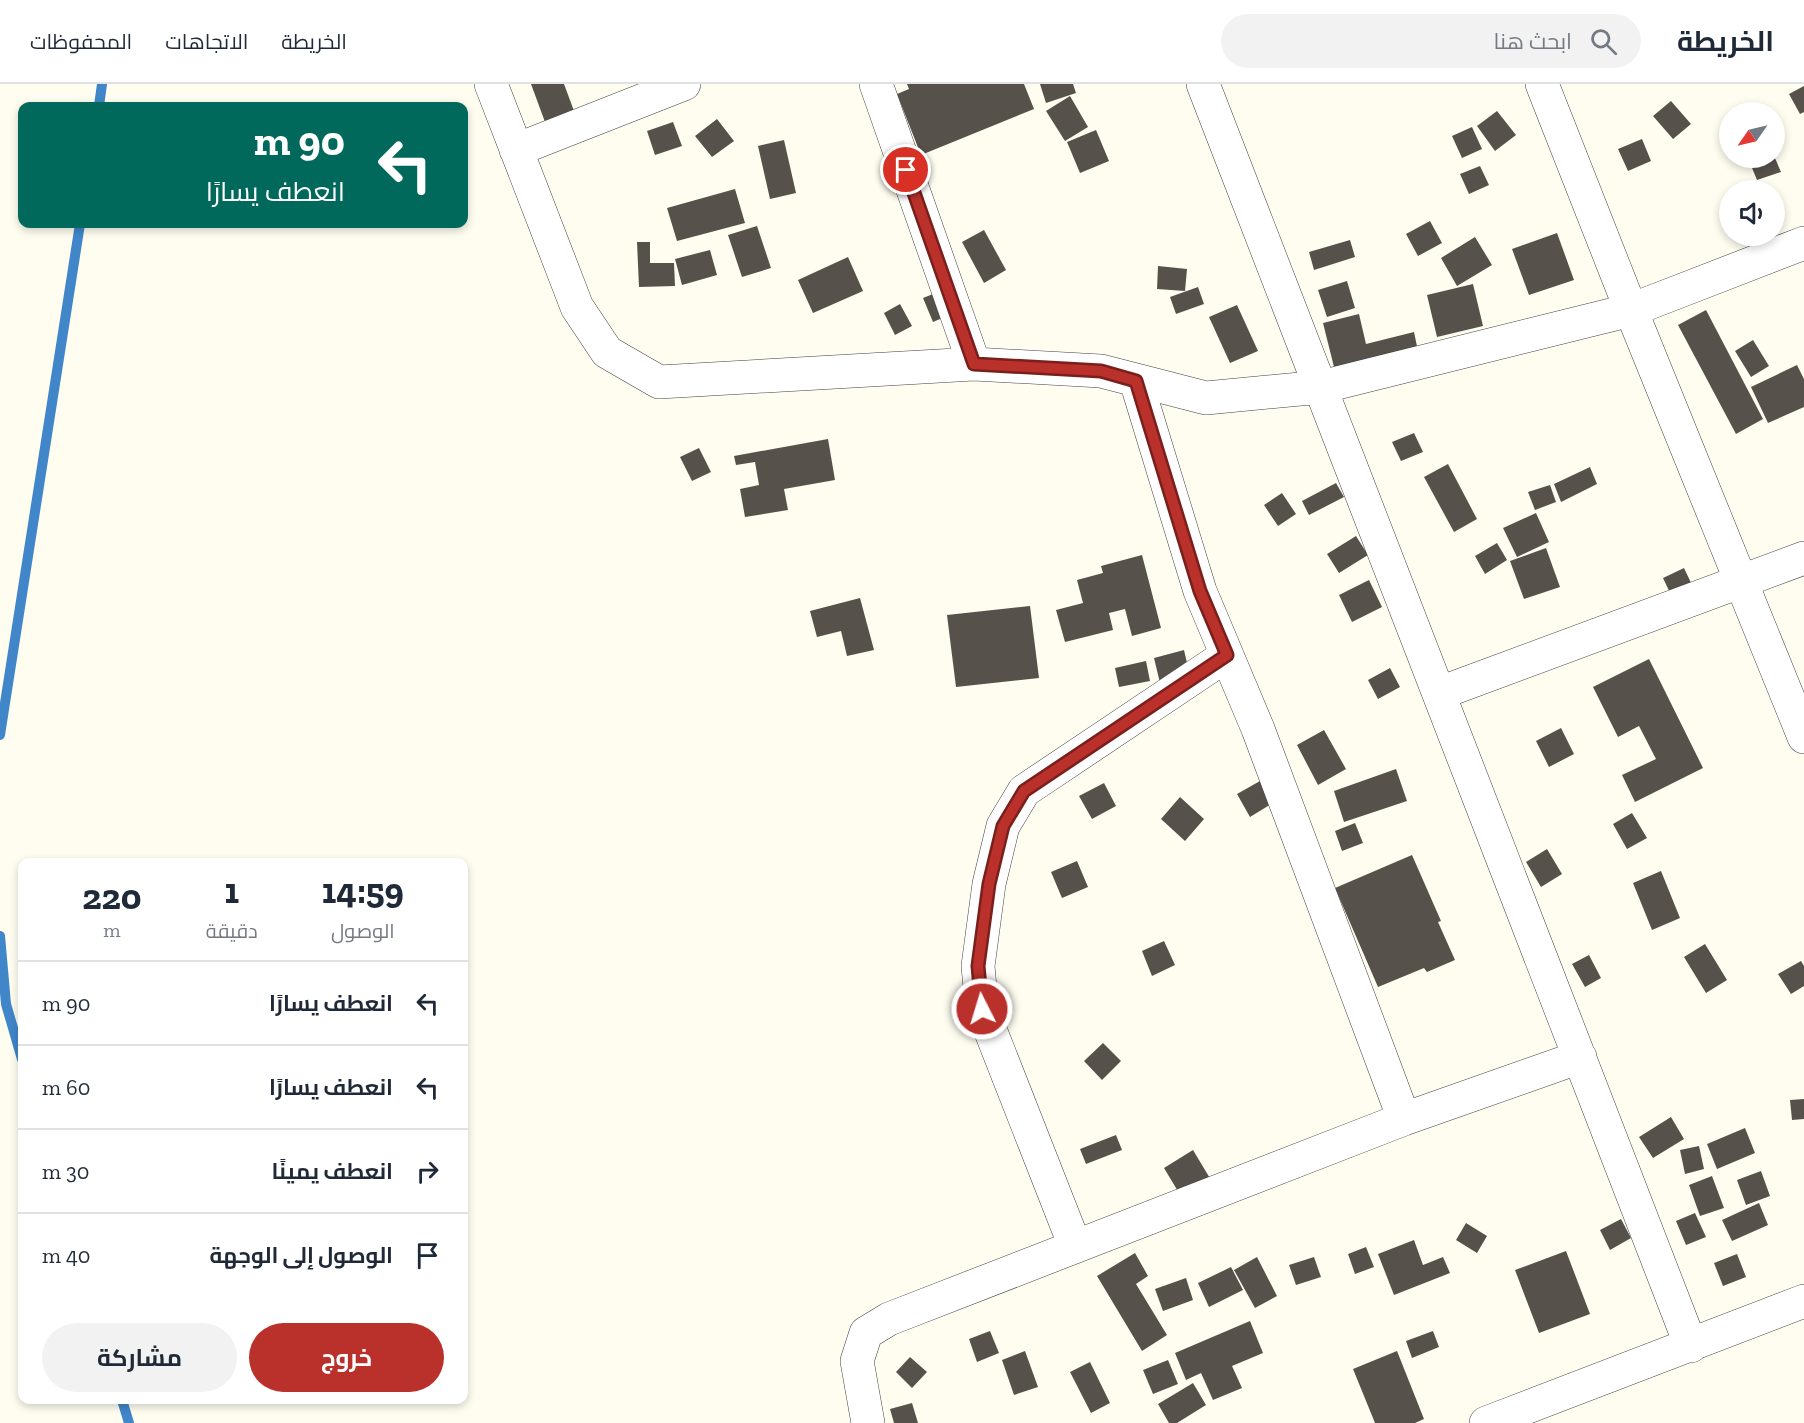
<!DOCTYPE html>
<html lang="ar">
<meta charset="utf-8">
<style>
body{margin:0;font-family:"Zilla Slab",Cairo,serif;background:#f2f2f3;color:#1f2937;direction:rtl;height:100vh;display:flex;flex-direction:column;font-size:22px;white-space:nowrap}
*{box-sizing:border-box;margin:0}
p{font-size:20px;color:#747a83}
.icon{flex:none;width:33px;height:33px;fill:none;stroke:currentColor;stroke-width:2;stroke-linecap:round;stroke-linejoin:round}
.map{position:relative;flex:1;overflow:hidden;direction:ltr}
.side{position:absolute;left:18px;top:774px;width:450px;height:546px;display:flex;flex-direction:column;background:#fff;border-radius:12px;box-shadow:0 3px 9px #0003;direction:rtl}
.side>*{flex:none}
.hud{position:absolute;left:18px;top:18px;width:450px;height:126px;border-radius:12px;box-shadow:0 3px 9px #0003;direction:rtl;background:#00695c;color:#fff;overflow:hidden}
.needle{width:39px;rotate:236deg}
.fabs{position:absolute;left:1719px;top:18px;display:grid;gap:12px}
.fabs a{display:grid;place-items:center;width:66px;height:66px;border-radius:50%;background:#fff;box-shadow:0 3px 9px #0003;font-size:30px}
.pin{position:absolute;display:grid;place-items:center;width:51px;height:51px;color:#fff;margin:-26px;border:3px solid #fff;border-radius:50%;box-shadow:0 2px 6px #0007}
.me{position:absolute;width:66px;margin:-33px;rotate:355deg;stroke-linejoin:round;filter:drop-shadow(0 0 4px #0008)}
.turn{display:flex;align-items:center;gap:21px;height:126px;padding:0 24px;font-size:27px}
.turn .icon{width:78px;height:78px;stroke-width:2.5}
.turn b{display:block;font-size:42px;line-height:51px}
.eta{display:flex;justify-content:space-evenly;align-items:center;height:102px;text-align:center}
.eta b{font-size:36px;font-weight:700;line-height:42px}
.primary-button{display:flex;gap:12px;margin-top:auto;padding:12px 24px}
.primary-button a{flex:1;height:69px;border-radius:36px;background:#ba302b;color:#fff;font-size:24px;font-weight:700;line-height:69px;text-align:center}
.primary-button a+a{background:#f2f2f3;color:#1f2937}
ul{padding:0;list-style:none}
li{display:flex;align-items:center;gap:18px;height:84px;padding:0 24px;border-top:2px solid #e0e1e3}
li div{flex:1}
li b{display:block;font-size:22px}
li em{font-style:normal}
header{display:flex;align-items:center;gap:36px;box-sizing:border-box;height:84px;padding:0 30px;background:#fff;border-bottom:2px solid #e0e1e3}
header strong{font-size:28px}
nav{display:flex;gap:33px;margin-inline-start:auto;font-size:21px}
.search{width:420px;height:54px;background:#f2f2f3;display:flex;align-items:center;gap:15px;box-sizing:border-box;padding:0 21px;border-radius:33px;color:#747a83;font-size:22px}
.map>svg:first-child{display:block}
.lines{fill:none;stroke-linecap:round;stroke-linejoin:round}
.stream{stroke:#4086c9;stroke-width:10}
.building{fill:#57514b}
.minor-casing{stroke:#414141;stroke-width:34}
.minor{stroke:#fff;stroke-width:33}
.route-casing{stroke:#791f1c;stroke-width:15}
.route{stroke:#ba302b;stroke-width:10}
</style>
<header>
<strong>الخريطة</strong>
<div class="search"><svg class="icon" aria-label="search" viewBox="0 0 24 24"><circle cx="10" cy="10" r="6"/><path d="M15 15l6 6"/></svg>ابحث هنا</div>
<nav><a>الخريطة</a><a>الاتجاهات</a><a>المحفوظات</a></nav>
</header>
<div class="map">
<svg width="1804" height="1339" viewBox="0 0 1804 1339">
<rect width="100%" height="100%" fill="#fefdf0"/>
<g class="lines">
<path class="stream" d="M99 22 102 0
M0 651 80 140
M0 852 6 920 22 975
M122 1316 129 1339"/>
</g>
<path class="building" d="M531 0H564L574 27 545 38Z
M907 0H1024L1034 25 921 71 897 10 909 5Z
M1040 0H1073L1076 9 1046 19Z
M1804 2V28L1800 30 1789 10Z
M1070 12 1088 43 1065 57 1046 27Z
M1671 17 1691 40 1673 55 1653 32Z
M1497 27 1516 51 1495 67 1477 42Z
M717 35 734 57 712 73 695 52Z
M673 38 682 62 655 71 647 47Z
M1472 43 1482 65 1462 74 1452 52Z
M1096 46 1109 77 1080 89 1067 58Z
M1642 55 1651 77 1628 87 1618 65Z
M784 56 796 109 770 115 758 62Z
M1748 74H1775L1781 88 1757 96Z
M1480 82 1489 101 1469 110 1460 90Z
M735 105 745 139 677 157 667 124Z
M1430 137 1442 159 1418 172 1406 150Z
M757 142 771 184 742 193 728 151Z
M984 146 1006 186 984 199 962 158Z
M1557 149 1574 196 1529 211 1512 165Z
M1475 153 1492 181 1457 202 1441 174Z
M1350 156 1355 173 1314 186 1309 168Z
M637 158H650V179H674L675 202 639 203Z
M710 166 717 191 682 201 675 175Z
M848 173 863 207 813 229 798 196Z
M1158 182 1187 185 1185 207 1157 205Z
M1347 197 1355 224 1327 233 1318 206Z
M1473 200 1483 242 1437 253 1427 211Z
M1198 203 1204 220 1176 230 1170 213Z
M938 208 947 232 933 238 923 214Z
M900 220 912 242 895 251 884 229Z
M1237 221 1258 267 1230 279 1209 233Z
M1706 226 1763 335 1736 350 1678 241Z
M1359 230 1366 260 1414 248 1418 267 1335 287 1323 239Z
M1753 256 1769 282 1751 293 1735 267Z
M1797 281 1804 295V323L1768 339 1751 303Z
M1414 349 1423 368 1401 377 1392 358Z
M828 355 835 396 784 405 788 426 745 433 740 405 759 401 755 378 736 381 734 372Z
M699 364 711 388 692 397 680 373Z
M1448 380 1477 435 1454 448 1424 393Z
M1590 383 1597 400 1561 418 1554 400Z
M1336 399 1344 413 1309 431 1302 417Z
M1550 401 1556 418 1535 426 1528 408Z
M1282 409 1296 430 1278 442 1264 421Z
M1536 429 1549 458 1517 473 1503 444Z
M1356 452 1368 471 1339 489 1327 470Z
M1497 459 1507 476 1485 490 1475 472Z
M1546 464 1560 503 1524 515 1510 477Z
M1142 471 1161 544 1132 552 1125 525 1109 529 1113 546 1065 558 1056 526 1083 519 1077 496 1103 489 1101 482Z
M1684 484 1693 503 1672 513 1663 494Z
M1369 496 1382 523 1352 538 1339 511Z
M860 514 874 566 847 572 841 547 817 553 810 527Z
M1030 522 1039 594 956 603 947 531Z
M1184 566 1190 592 1160 599 1154 574Z
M1649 575 1703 684 1635 718 1622 691 1656 675 1639 642 1618 653 1593 603Z
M1146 577 1150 597 1119 603 1115 584Z
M1390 584 1400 603 1378 615 1368 596Z
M1561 644 1574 670 1549 683 1536 657Z
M1324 646 1346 685 1318 701 1297 661Z
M1396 685 1407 717 1344 738 1334 707Z
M1260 697 1273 719 1250 733 1237 710Z
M1104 699 1116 722 1092 735 1079 712Z
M1180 713 1204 735 1185 757 1161 735Z
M1632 729 1647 754 1627 765 1613 740Z
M1355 739 1363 759 1342 767 1335 747Z
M1547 765 1562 790 1541 803 1526 778Z
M1412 771 1441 837 1438 838 1455 876 1427 888 1424 884 1378 903 1335 804Z
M1077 777 1088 803 1062 814 1051 788Z
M1661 787 1680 834 1652 846 1633 799Z
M1164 857 1175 881 1152 892 1142 867Z
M1705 860 1727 896 1706 909 1684 873Z
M1589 871 1601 894 1585 903 1572 880Z
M1801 877 1804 882V902L1791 910 1778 890Z
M1103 959 1121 977 1102 996 1084 977Z
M1804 1015V1035L1792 1036 1790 1016Z
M1671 1033 1684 1055 1653 1074 1639 1053Z
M1745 1044 1755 1069 1717 1085 1707 1060Z
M1116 1051 1122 1066 1086 1080 1080 1065Z
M1699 1062 1704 1085 1685 1090 1680 1066Z
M1193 1066 1214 1101 1185 1119 1164 1084Z
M1761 1087 1770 1112 1746 1121 1737 1096Z
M1712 1092 1724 1124 1700 1132 1689 1101Z
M1759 1119 1768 1141 1732 1157 1722 1136Z
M1695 1129 1706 1153 1686 1161 1676 1137Z
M1621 1135 1631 1154 1610 1166 1600 1146Z
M1466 1139 1487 1152 1477 1169 1456 1156Z
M1414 1156 1423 1181 1443 1173 1450 1189 1394 1211 1378 1170Z
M1366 1163 1374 1183 1355 1190 1348 1170Z
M1566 1167 1590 1230 1539 1249 1515 1186Z
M1135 1169 1148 1192 1136 1200 1167 1251 1142 1267 1097 1192Z
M1737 1170 1746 1193 1723 1202 1714 1179Z
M1257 1173 1277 1212 1255 1224 1234 1186Z
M1314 1173 1321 1193 1296 1201 1289 1181Z
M1231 1183 1243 1206 1209 1223 1198 1199Z
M1186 1194 1193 1216 1163 1227 1155 1205Z
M1250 1237 1263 1269 1232 1282 1242 1304 1213 1316 1201 1289 1186 1296 1175 1269Z
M990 1247 999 1269 977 1278 969 1255Z
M1433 1247 1439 1263 1412 1274 1406 1257Z
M1025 1267 1038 1303 1014 1311 1002 1276Z
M1397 1267 1424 1335 1415 1339H1375L1353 1285Z
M910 1273 927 1288 912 1304 896 1288Z
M1168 1276 1178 1300 1153 1310 1143 1286Z
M1090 1278 1110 1319 1091 1329 1070 1288Z
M1193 1299 1206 1321 1177 1339H1169L1158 1320Z
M912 1319 918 1339H894L890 1325Z"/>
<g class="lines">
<defs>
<path id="minor" d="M491 0 577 223 607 268 659 298 974 280 1101 287 1206 314 1321 303 1631 226 1804 159
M876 0 974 280
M1203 0 1691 1262
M1542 0 1631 226 1804 653
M516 66 684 0
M1136 297 1200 507 1258 645 1404 1035
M1440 609 1804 474
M1075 1162 982 925 978 882 989 800 1003 742 1024 707 1227 571
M868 1339 857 1277 866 1249 889 1235 1404 1035 1580 973
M1486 1339 1804 1217"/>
</defs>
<use href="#minor" class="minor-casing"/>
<use href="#minor" class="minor"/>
</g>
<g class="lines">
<defs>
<path id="route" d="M906 86 974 280 1101 287 1136 297 1200 507 1227 571 1024 707 1003 742 989 800 978 882 982 925"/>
</defs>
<use href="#route" class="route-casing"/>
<use href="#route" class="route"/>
</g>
</svg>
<div class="fabs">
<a><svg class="needle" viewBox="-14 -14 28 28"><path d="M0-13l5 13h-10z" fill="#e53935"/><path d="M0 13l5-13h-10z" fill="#747a83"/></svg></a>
<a><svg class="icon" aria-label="sound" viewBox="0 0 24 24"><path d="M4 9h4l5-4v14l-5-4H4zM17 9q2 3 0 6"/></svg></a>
</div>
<div class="pin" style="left:906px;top:86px;background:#d93025"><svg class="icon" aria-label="arrive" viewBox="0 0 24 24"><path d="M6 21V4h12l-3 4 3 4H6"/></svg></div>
<svg class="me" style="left:982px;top:925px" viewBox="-20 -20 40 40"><circle r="17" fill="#ba302b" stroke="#fff" stroke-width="3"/><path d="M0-11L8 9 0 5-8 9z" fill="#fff"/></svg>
<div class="hud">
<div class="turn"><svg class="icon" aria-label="left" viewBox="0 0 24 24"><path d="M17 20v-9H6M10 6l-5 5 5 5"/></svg><div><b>90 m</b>انعطف يسارًا</div></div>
</div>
<section class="side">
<div class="eta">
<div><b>14:59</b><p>الوصول</p></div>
<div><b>1</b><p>دقيقة</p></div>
<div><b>220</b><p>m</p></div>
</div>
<ul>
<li><svg class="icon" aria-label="left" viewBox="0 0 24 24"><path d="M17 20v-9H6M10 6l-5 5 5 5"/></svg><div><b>انعطف يسارًا</b></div><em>90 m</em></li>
<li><svg class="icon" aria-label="left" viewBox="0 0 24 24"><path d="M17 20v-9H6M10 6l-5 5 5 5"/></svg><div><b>انعطف يسارًا</b></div><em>60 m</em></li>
<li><svg class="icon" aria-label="right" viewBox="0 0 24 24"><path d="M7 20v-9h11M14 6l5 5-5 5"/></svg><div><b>انعطف يمينًا</b></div><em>30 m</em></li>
<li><svg class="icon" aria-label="arrive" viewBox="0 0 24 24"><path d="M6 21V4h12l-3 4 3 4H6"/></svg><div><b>الوصول إلى الوجهة</b></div><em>40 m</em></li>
</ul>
<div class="primary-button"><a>خروج</a><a>مشاركة</a></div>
</section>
</div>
